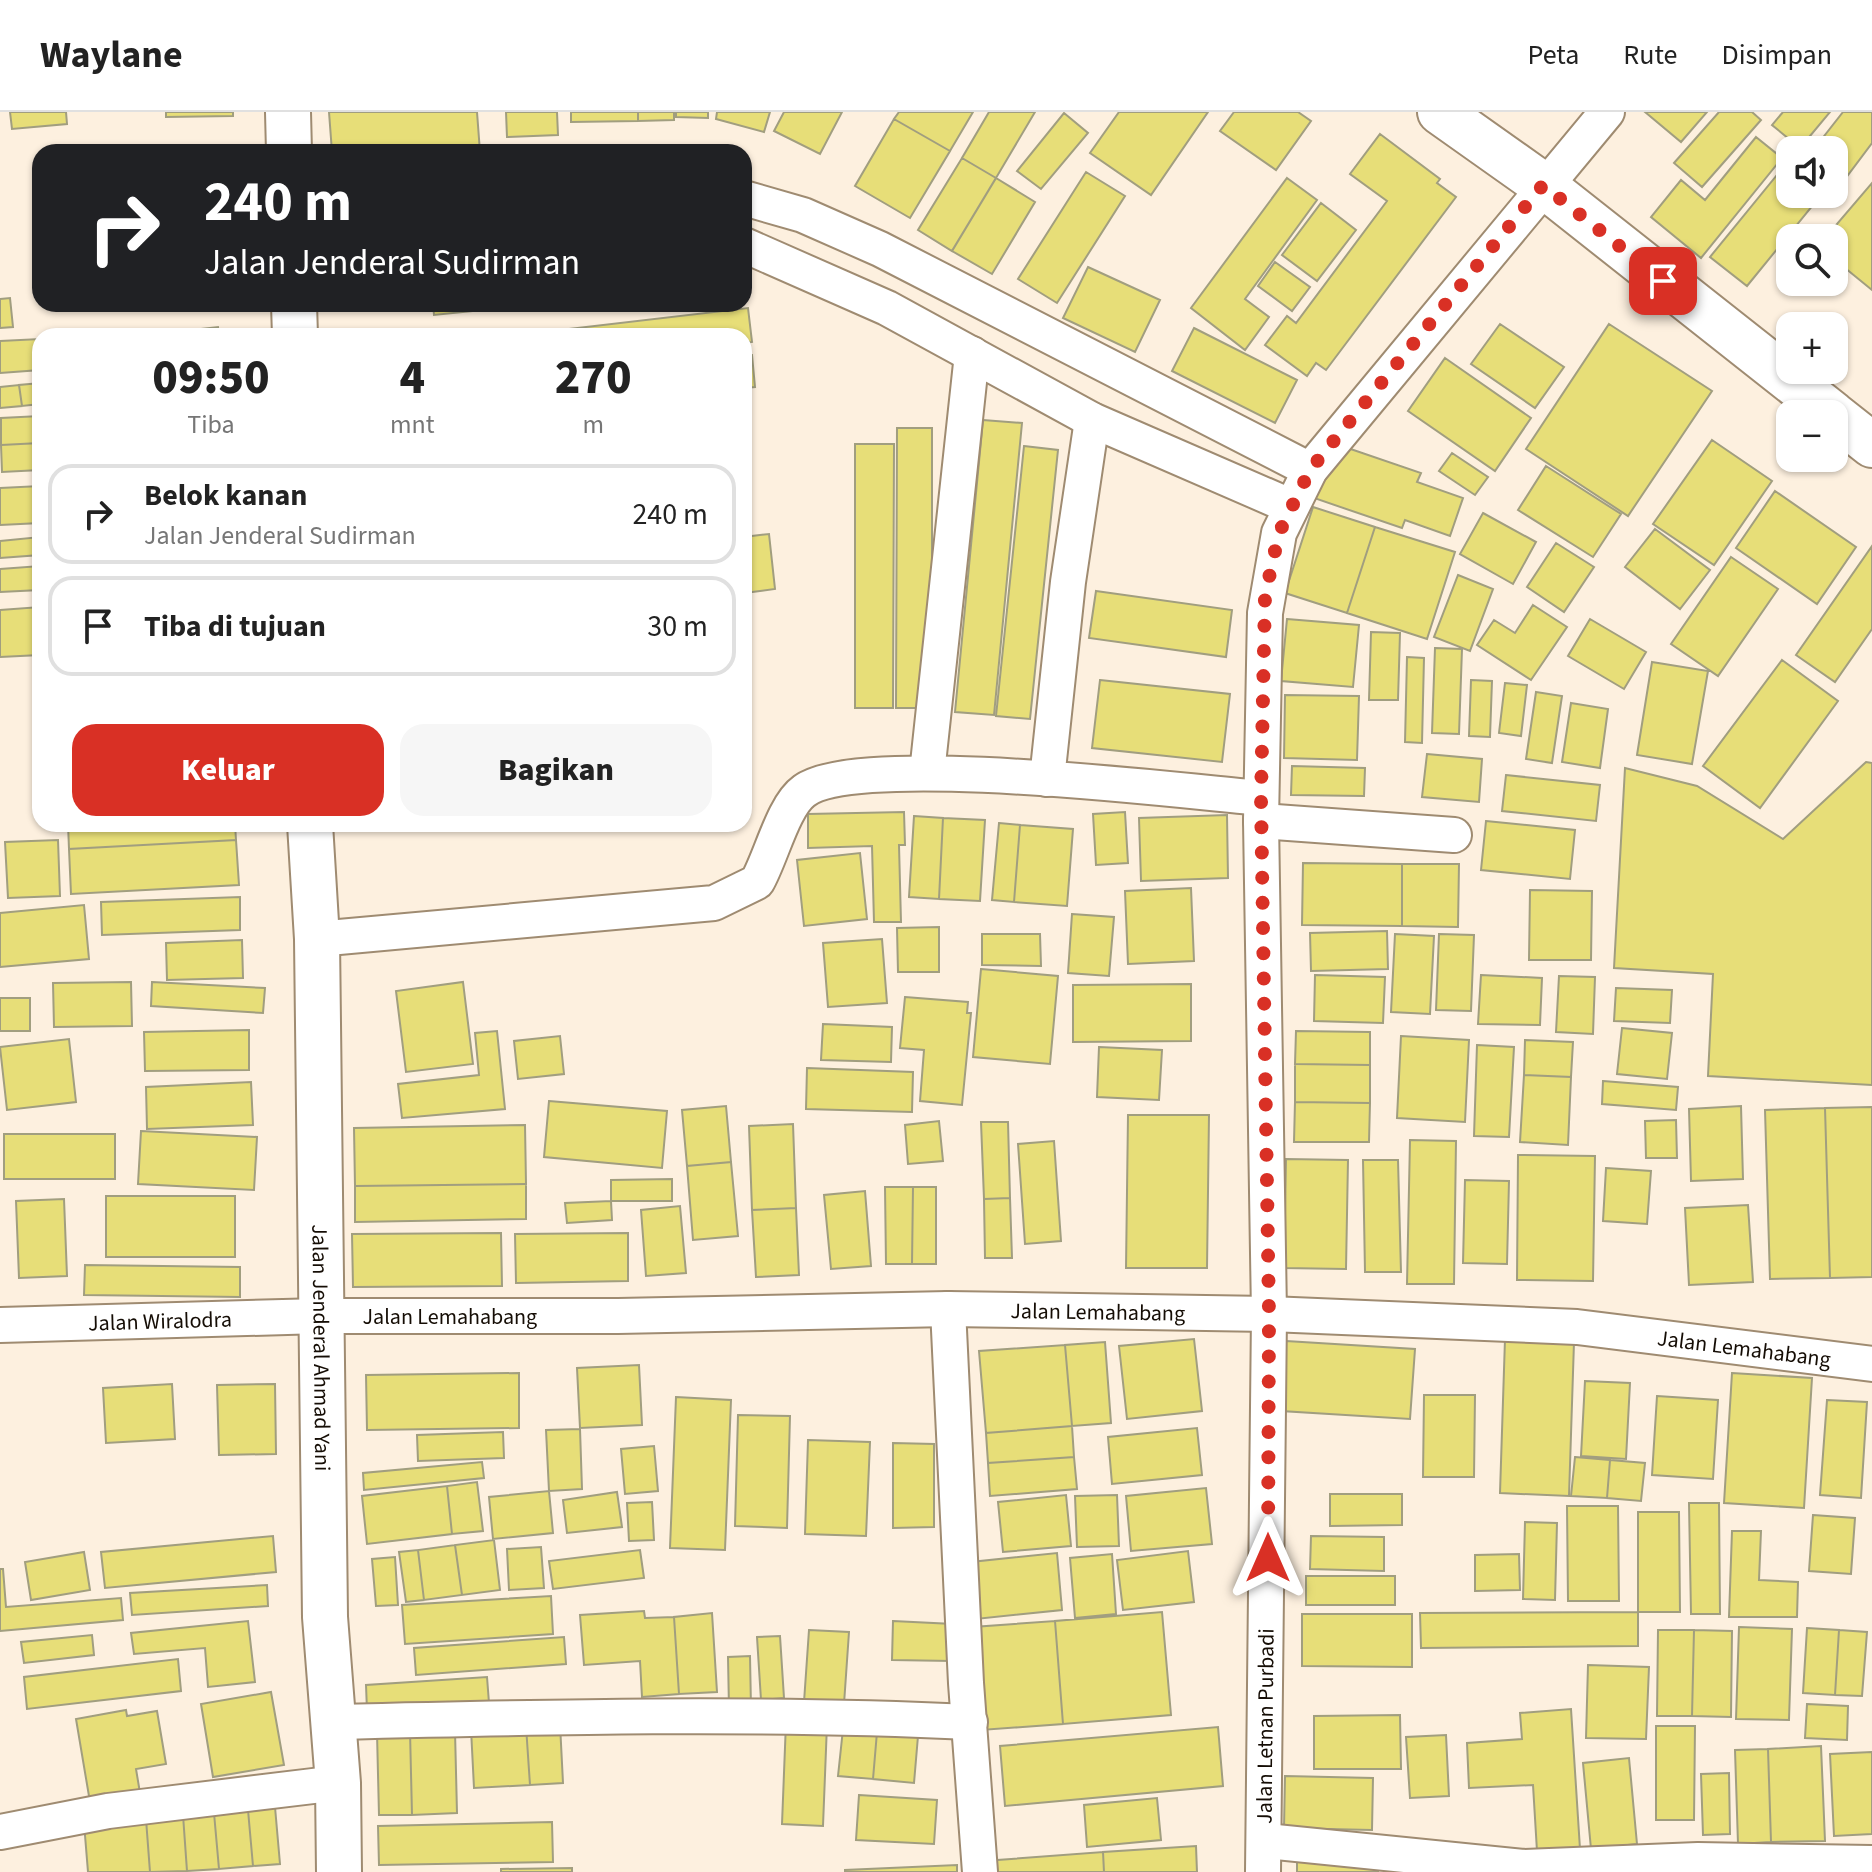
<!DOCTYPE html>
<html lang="id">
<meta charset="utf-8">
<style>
body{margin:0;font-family:"Source Sans 3",sans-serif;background:#f6f6f6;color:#222;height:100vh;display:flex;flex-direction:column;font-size:30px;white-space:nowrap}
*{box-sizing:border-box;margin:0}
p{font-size:26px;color:#767676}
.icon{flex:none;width:44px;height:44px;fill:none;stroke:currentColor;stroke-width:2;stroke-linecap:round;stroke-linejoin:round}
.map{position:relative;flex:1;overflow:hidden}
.panel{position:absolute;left:32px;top:216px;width:720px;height:504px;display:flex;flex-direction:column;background:#fff;border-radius:24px;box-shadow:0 2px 6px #0004}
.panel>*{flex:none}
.guide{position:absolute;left:32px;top:32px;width:720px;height:168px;border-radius:24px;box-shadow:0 2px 6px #0004;background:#202124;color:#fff;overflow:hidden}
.tools{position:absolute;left:1776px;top:24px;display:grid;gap:16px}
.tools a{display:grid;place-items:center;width:72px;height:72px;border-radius:16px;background:#fff;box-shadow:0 2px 6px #0004;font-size:40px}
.pin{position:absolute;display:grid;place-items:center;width:68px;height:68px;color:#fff;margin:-34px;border-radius:16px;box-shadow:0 4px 12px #0006}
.me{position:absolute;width:88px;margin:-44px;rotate:0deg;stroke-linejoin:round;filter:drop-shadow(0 0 6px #0008)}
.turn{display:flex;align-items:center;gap:28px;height:168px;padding:0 40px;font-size:36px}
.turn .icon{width:104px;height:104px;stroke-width:2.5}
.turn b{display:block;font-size:56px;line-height:68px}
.eta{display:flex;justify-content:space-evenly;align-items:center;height:136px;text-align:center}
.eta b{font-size:48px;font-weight:800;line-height:56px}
.cta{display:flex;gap:16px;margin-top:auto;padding:16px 40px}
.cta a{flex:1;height:92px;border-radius:24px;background:#d93025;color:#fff;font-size:32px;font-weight:800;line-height:92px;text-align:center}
.cta a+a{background:#f6f6f6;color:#222}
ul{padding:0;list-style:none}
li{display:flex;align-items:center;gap:24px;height:100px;margin:0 16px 12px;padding:0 24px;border:4px solid #e0e0e0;border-radius:24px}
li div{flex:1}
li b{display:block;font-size:30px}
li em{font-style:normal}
header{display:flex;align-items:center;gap:48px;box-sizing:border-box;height:112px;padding:0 40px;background:#fff;border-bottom:2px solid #e0e0e0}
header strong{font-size:38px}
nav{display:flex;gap:44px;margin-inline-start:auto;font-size:28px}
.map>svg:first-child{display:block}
.building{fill:#e7de78;stroke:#a19e7f;stroke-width:2}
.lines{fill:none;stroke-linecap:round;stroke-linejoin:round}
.minor-casing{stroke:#9f8b71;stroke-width:38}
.secondary-casing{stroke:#9f8b71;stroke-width:48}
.primary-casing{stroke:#9f8b71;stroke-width:48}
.minor{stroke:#fff;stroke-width:34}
.secondary{stroke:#fff;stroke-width:44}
.primary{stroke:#fff;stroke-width:44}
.route{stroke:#d93025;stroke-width:14;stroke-dasharray:0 25.2}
.labels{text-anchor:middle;stroke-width:6;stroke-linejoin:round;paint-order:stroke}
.street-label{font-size:22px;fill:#150d05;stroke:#fff}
</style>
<header>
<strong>Waylane</strong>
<nav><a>Peta</a><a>Rute</a><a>Disimpan</a></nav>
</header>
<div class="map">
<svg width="1872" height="1760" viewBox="0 0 1872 1760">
<rect width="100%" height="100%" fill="#fdf0df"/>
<path class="building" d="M10 0H66L67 12 12 17Z
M166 0H233V4L166 5Z
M329 0H477L480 40H332Z
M506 0H557L558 23 507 25Z
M571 0H638V9L571 10Z
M638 0H674V8L638 9Z
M676 0H708V6L676 5Z
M717 0H770L764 20 716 7Z
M784 0H842L820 42 774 19Z
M899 0H973L950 39 894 7Z
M989 0H1035L996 66 962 46Z
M1119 0H1208L1151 83 1090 41Z
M1234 0H1298L1311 9 1276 58 1220 19Z
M1645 0H1707L1681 30Z
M1719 0H1752L1761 8 1702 75 1674 51Z
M1783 0H1830L1800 36 1772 13Z
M1843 0H1872V31L1848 63 1834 52V38L1814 37Z
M1064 1 1088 21 1041 77 1017 59Z
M894 7 950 39 910 106 855 74Z
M1380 22 1440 67 1437 71 1456 85 1326 258 1316 251 1307 264 1265 233 1287 204 1296 211 1387 89 1350 62Z
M1756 25 1782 46 1701 146 1651 105 1681 68 1705 88Z
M962 46 996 66 952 139 918 118Z
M1790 47V82H1822L1747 174 1710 145Z
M1086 60 1125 84 1057 191 1018 167Z
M996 66 1035 90 992 162 952 139Z
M1287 66 1317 88 1245 187 1269 205 1245 238 1191 196Z
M1872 71V178L1834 147V126H1825Z
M1321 91 1356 118 1317 169 1282 143Z
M1275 150 1310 175 1292 199 1258 174Z
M1088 155 1160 188 1135 240 1063 206Z
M10 186 13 215 0 216V187Z
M433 192H542L434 203Z
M748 196 752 230 744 231V224H509Z
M1500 212 1564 255 1535 296 1471 252Z
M1609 212 1712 279 1628 404 1526 337Z
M218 215 219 224H138Z
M1194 216 1297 268 1275 311 1172 259Z
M40 227V258L0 261V229Z
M752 243 755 275 744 276V244Z
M1445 246 1531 306 1495 359 1408 299Z
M40 271V292L22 294 19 273Z
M19 273 22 294 0 296V275Z
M40 304V331L1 333V306Z
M983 308 1022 311 994 603 955 600Z
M897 316H932V596H896Z
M1712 328 1772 369 1714 453 1653 412Z
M40 331V358L2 360 1 333Z
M1333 331 1421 361 1417 370 1463 386 1450 424 1405 408 1402 416 1314 386Z
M855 332H894L893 596H855Z
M1024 334 1058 338 1030 607 996 604Z
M1452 341 1488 365 1475 383 1439 359Z
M1546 354 1621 402 1593 445 1518 398Z
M40 374V411L0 413V376Z
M1775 379 1856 435 1817 492 1736 436Z
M1313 395 1375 415 1347 501 1285 481Z
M1483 401 1536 430 1513 472 1460 442Z
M1375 415 1455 440 1427 527 1347 501Z
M1655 417 1710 458 1680 497 1625 455Z
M769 422 775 477 744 481V425Z
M40 425V443L0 446V429Z
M1556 431 1594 455 1564 500 1527 475Z
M1872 434V517L1835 570 1796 543Z
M1731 445 1778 477 1718 564 1671 532Z
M40 454V478L0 480V457Z
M1458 463 1493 477 1470 539 1434 525Z
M1096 479 1232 498 1226 545 1089 526Z
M1533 493 1567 515 1531 568 1477 533 1494 508 1515 521Z
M40 495V543L0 545V498Z
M1287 507 1359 513 1353 575 1281 569Z
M1590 507 1646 540 1624 577 1568 544Z
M1371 520 1400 521 1398 588H1369Z
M1435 536 1462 537 1459 622 1432 621Z
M1407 545 1424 546 1422 631 1405 630Z
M1782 548 1838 589 1760 696 1703 654Z
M1652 550 1708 559 1692 652 1637 643Z
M1100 568 1230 582 1222 650 1092 636Z
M1471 568 1492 569 1490 625 1469 624Z
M1505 571 1527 573 1521 624 1499 621Z
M1536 580 1562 584 1552 651 1526 647Z
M1285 583 1359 584 1357 648 1284 646Z
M1571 591 1608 597 1600 656 1562 650Z
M1427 642 1482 647 1479 690 1422 685Z
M1866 650 1872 651V973L1708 964 1713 862 1614 856 1625 656 1697 674 1783 727Z
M1292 654 1365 656 1364 684 1291 683Z
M1506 663 1600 673 1596 709 1502 699Z
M904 700 905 733H899L901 810H874L872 734 808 736V702Z
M1125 700 1128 751 1096 753 1093 702Z
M1227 703 1228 766 1141 769 1139 706Z
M914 704 943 706 939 787 909 785Z
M943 706 985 708 980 789 939 787Z
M1486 709 1575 718 1570 767 1481 758Z
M999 711 1020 713 1014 790 992 788Z
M68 712H235L236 728 69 737Z
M1020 713 1073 717 1067 794 1014 790Z
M58 728 60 784 8 786 5 730Z
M236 728 239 773 71 782 69 737Z
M860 741 867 807 804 814 797 748Z
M1303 751 1402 752V814L1302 813Z
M1402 752H1459L1458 815 1402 814Z
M1191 776 1194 849 1128 852 1125 779Z
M1530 778 1592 779 1591 848H1529Z
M240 785V818L102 823 101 790Z
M84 793 89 847 0 855V801Z
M1072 802 1114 805 1109 864 1068 861Z
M939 815V860H898L897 816Z
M1387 819 1388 857 1311 859 1310 821Z
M982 822H1040L1041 854 982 853Z
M1395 822 1434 824 1430 902 1391 900Z
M1439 822 1474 823 1471 899 1436 898Z
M882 827 887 891 828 895 823 831Z
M242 828 243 866 167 868 166 831Z
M981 857 1058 864 1050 952 973 945Z
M1315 863 1385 865 1383 911 1314 909Z
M1481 863 1542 866 1540 913 1478 912Z
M1559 864 1595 865 1593 922 1556 920Z
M131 870 132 914 54 915 53 871Z
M152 870 265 876 263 901 151 894Z
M463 870 473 952 406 960 396 879Z
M1191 872V929L1073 930V873Z
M1616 876 1672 878 1670 911 1614 909Z
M905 885 968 890 967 901H971L962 993 920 989 924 938 900 936Z
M0 886H30V919H0Z
M823 912 892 915 891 950 821 948Z
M1622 916 1672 921 1667 967 1617 962Z
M249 918V958L145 959 144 920Z
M497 919 505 997 402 1006 398 972 479 963 475 921Z
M1296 919 1370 920V953L1295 952Z
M560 924 564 962 518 967 514 929Z
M1401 924 1469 928 1465 1010 1397 1006Z
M69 927 76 990 7 998 0 935Z
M1525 928 1573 930 1571 965 1524 963Z
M1477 933 1514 935 1509 1025 1474 1024Z
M1099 935 1162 938 1159 988 1097 985Z
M1295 952 1370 953V991L1295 990Z
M807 956 913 960 912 1000 806 997Z
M1524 963 1571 965 1568 1033 1520 1030Z
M1603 969 1678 975 1676 998 1602 992Z
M251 970 253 1013 147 1017 146 975Z
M549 989 667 999 662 1056 544 1045Z
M1295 990 1370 991 1369 1030H1294Z
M726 994 731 1050 687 1054 682 998Z
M1741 994 1743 1067 1691 1069 1689 997Z
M1872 995V1165L1830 1166 1825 996Z
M1825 996 1830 1166 1770 1167 1765 998Z
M1128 1003H1209L1207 1156H1126Z
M1676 1008 1677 1046H1646L1645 1009Z
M939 1009 943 1049 908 1052 905 1013Z
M981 1010H1008L1010 1086 984 1087Z
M793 1012 796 1096 752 1098 749 1014Z
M525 1013 526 1072 355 1074 354 1016Z
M141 1019 257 1025 254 1078 138 1072Z
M4 1022H115V1067H4Z
M1410 1028 1456 1029 1454 1172H1407Z
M1054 1029 1061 1129 1025 1132 1018 1032Z
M1518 1043 1595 1044 1593 1169 1517 1168Z
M1286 1047 1348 1048 1346 1157 1284 1156Z
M1363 1048H1398L1401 1160H1365Z
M731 1050 738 1124 693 1128 687 1054Z
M1606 1056 1651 1059 1647 1112 1603 1109Z
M672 1067V1089H611V1068Z
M1465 1068 1509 1069 1507 1152 1463 1151Z
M526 1072V1107L355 1110V1074Z
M885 1075H913L912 1152H886Z
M913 1075H936V1152H912Z
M865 1079 871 1154 831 1157 824 1083Z
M106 1084H235V1145H106Z
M1010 1086 1012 1146H985L984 1087Z
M64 1087 67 1164 19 1166 16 1089Z
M611 1089 612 1108 567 1111 565 1091Z
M1748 1093 1753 1170 1689 1173 1685 1096Z
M680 1094 686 1161 646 1164 641 1098Z
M796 1096 799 1163 756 1165 752 1098Z
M501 1121 502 1174 353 1175 352 1122Z
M628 1121V1169L516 1171 515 1122Z
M85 1153 240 1155V1185L84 1183Z
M1194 1227 1202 1299 1127 1307 1119 1234Z
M1505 1227 1574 1230 1569 1384 1500 1381Z
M1286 1229 1415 1237 1410 1307 1281 1299Z
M1105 1230 1111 1311 1072 1314 1065 1233Z
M1065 1233 1072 1314 986 1321 979 1239Z
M639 1253 642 1313 580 1316 577 1256Z
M519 1261V1316L367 1318 366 1263Z
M1732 1261 1812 1266 1804 1396 1724 1391Z
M1585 1269 1630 1271 1626 1347 1581 1344Z
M172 1272 175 1327 106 1331 103 1276Z
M275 1272 276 1342 219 1343 217 1273Z
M1424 1283H1475L1474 1365H1423Z
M1657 1284 1718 1288 1713 1367 1652 1363Z
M676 1285 731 1288 725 1438 670 1436Z
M1827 1288 1867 1290 1861 1386 1820 1383Z
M738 1303 790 1304 787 1416 735 1414Z
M1072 1314 1074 1345 988 1351 986 1321Z
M1197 1316 1202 1363 1112 1372 1108 1325Z
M580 1317 582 1377 549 1379 546 1318Z
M503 1320 504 1346 418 1349 417 1323Z
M808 1328 870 1330 866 1424 805 1422Z
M893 1331 934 1332V1415L893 1416Z
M654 1334 658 1379 625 1382 621 1337Z
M1074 1345 1077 1377 990 1384 988 1351Z
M1575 1345 1610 1348 1607 1386 1571 1384Z
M1610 1348 1645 1351 1641 1389 1607 1386Z
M482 1350 484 1366 364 1378 363 1361Z
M477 1370 483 1419 452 1422 447 1374Z
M447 1374 452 1422 367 1432 362 1384Z
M1206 1376 1212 1432 1131 1439 1126 1384Z
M549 1379 553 1421 493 1427 489 1385Z
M617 1380 622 1415 567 1421 563 1388Z
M1330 1382H1402V1413L1330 1414Z
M1066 1383 1071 1434 1003 1440 998 1390Z
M1117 1383 1119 1434 1077 1435 1075 1384Z
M652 1390 654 1428 629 1429 627 1391Z
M1689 1391H1719L1720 1502H1691Z
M1567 1394H1618L1619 1489H1568Z
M1638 1400H1679L1680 1500H1638Z
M1813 1403 1855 1406 1851 1462 1809 1459Z
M1525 1410 1557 1411 1555 1488 1523 1487Z
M1732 1419H1761L1759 1468 1798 1470 1797 1505H1729Z
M273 1424 276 1460 105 1476 101 1440Z
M1311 1424 1384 1425V1459L1310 1457Z
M494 1428 500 1478 462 1483 455 1433Z
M455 1433 462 1483 424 1488 418 1438Z
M541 1435 544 1476 509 1478 507 1437Z
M418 1438 424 1488 406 1490 399 1440Z
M640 1438 644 1466 553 1477 549 1449Z
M1188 1439 1194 1490 1123 1498 1117 1448Z
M84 1440 90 1478 31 1488 25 1450Z
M1057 1441 1062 1498 976 1507 971 1450Z
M1112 1442 1116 1502 1075 1506 1070 1446Z
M1519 1442 1520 1478 1475 1479V1443Z
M395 1445 398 1493 376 1494 372 1447Z
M0 1457H3L6 1495 121 1486 123 1508 0 1519Z
M1306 1464H1395V1493H1306Z
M267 1473 268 1494 132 1503 130 1481Z
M551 1484 553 1522 405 1532 402 1493Z
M644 1499 645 1506 674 1505 679 1582 642 1585 640 1549 584 1553 580 1503Z
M1162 1500 1171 1603 1063 1612 1055 1509Z
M1638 1500V1534L1421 1536 1420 1501Z
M712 1501 717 1580 679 1582 674 1505Z
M1302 1502H1412V1555L1302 1554Z
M248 1509 255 1570 208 1575 205 1536 134 1542 131 1521Z
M893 1509 953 1512 952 1549 892 1548Z
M1055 1509 1063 1612 981 1618 973 1515Z
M1739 1515 1792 1517 1789 1608 1736 1607Z
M1807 1516 1839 1518 1835 1583 1803 1581Z
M809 1518 849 1520 844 1592 804 1590Z
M1658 1518H1694L1692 1604H1657Z
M1694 1518 1732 1519 1731 1605 1692 1604Z
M1839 1518 1867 1520 1862 1584 1835 1583Z
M92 1523 94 1543 24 1551 21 1530Z
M780 1524 784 1586 761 1588 757 1525Z
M564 1525 566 1552 416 1563 414 1536Z
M750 1544 751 1596 729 1597 728 1545Z
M178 1547 181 1579 27 1597 24 1565Z
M1588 1553 1649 1555 1646 1627 1586 1626Z
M487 1565 489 1591 367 1599 366 1573Z
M271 1580 284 1653 213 1665 201 1592Z
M1807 1592 1848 1594 1847 1628 1805 1626Z
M1571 1597 1580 1737 1537 1739 1533 1673 1469 1676 1467 1631 1522 1627 1520 1601Z
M126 1598 127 1604 157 1599 166 1652 136 1657 141 1687 91 1696 76 1607Z
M1400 1603 1401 1657H1314V1604Z
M786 1610 827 1612 823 1714 782 1712Z
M560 1612 563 1671 530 1673 526 1614Z
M526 1614 530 1673 474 1676 471 1617Z
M1656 1614H1695L1694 1708H1656Z
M1218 1615 1223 1674 1005 1694 1000 1634Z
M843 1617 877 1620 873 1667 838 1664Z
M410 1619 412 1703H379L377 1621Z
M410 1619H455L457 1701 412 1703Z
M877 1620 918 1624 914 1671 873 1667Z
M1446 1623 1449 1684 1410 1686 1406 1625Z
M1821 1634 1825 1729 1771 1730 1768 1637Z
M1768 1637 1771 1730 1738 1732 1735 1638Z
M1872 1640V1722L1834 1724 1830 1642Z
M1629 1646 1637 1732 1591 1737 1583 1651Z
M1729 1661 1730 1722 1703 1723 1701 1662Z
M1285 1664 1373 1666 1372 1718 1284 1716Z
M859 1683 937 1688 934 1732 856 1728Z
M1157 1686 1161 1728 1087 1735 1084 1693Z
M275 1695 280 1752 253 1754 248 1698Z
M248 1698 253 1754 219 1757 214 1701Z
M214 1701 219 1757 187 1759 183 1703Z
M183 1703 187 1759 150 1760 146 1707Z
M146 1707 150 1760H88L84 1711Z
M552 1710 553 1750 379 1753 378 1714Z
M1196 1734 1197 1760H1104L1103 1740Z
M1103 1740 1104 1760H984V1749Z
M1297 1747 1379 1751 1378 1760H1297Z
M957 1753V1760H845V1758Z
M572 1756V1760H501V1757Z"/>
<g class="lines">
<defs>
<g id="minor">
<path d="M744 86 803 103 880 137 1310 358"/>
<path d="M744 133 887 196 1092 308 1290 394"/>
<path d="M927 661 972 242"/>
<path d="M1047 667 1068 470 1092 308"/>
<path d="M1261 709 1454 723"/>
<path d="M317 827 714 791 757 770C771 746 783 694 804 679 857 639 1181 679 1261 686"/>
<path d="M948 1197 966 1571 980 1760"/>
<path id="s1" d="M0 1213 321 1204H618L948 1197 1269 1202 1577 1215 1872 1252"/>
<path d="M334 1610C546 1605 758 1600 970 1610"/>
<path d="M0 1720 108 1699 338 1671"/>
<path d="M1266 1729 1523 1755 1698 1748 1872 1751"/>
<path id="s2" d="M1263 1760 1269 1202 1261 709 1265 501 1279 421 1310 358 1607 0"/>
</g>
<g id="secondary">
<path d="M288 0 289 40"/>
<path d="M294 192 295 224"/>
<path id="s3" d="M310 712 317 827 325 1505 338 1671 339 1760"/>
</g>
<path id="primary" d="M1440 0 1543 73 1833 302
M1834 303 1872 333"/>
</defs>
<use href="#minor" class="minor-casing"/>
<use href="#secondary" class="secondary-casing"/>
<use href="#primary" class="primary-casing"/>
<use href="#minor" class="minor"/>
<use href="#secondary" class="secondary"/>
<use href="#primary" class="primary"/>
</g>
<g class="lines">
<path class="route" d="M1268 1446 1269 1202 1261 686 1265 484 1279 421 1310 358 1543 73 1663 169"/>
</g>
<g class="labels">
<g class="street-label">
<text dy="8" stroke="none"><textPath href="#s1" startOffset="1098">Jalan Lemahabang</textPath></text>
<text dy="8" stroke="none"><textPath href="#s1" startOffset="450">Jalan Lemahabang</textPath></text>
<text dy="8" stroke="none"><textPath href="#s1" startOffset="160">Jalan Wiralodra</textPath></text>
<text dy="8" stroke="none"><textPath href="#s1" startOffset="1746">Jalan Lemahabang</textPath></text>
<text dy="8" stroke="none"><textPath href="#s3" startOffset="524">Jalan Jenderal Ahmad Yani</textPath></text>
<text dy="8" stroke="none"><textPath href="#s2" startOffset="146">Jalan Letnan Purbadi</textPath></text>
</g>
</g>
</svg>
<div class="tools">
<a><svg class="icon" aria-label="sound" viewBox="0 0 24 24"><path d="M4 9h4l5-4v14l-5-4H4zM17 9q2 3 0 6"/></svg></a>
<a><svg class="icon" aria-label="search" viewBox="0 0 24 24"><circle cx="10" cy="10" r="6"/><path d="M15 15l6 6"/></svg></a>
<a>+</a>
<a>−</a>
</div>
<div class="pin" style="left:1663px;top:169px;background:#d93025"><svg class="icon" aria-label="arrive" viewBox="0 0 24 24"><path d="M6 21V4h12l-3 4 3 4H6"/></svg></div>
<svg class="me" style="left:1268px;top:1446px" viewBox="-20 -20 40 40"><path d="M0-17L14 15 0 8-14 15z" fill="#d93025" stroke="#fff" stroke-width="4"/></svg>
<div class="guide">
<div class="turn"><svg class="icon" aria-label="right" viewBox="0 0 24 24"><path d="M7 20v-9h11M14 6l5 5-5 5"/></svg><div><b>240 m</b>Jalan Jenderal Sudirman</div></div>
</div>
<section class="panel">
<div class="eta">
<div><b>09:50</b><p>Tiba</p></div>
<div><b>4</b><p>mnt</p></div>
<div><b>270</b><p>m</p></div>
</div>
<ul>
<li><svg class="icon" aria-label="right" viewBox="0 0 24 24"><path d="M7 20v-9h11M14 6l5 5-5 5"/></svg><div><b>Belok kanan</b><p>Jalan Jenderal Sudirman</p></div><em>240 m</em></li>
<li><svg class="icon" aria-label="arrive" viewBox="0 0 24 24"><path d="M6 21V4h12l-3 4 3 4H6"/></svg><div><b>Tiba di tujuan</b></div><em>30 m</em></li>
</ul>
<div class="cta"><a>Keluar</a><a>Bagikan</a></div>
</section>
</div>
